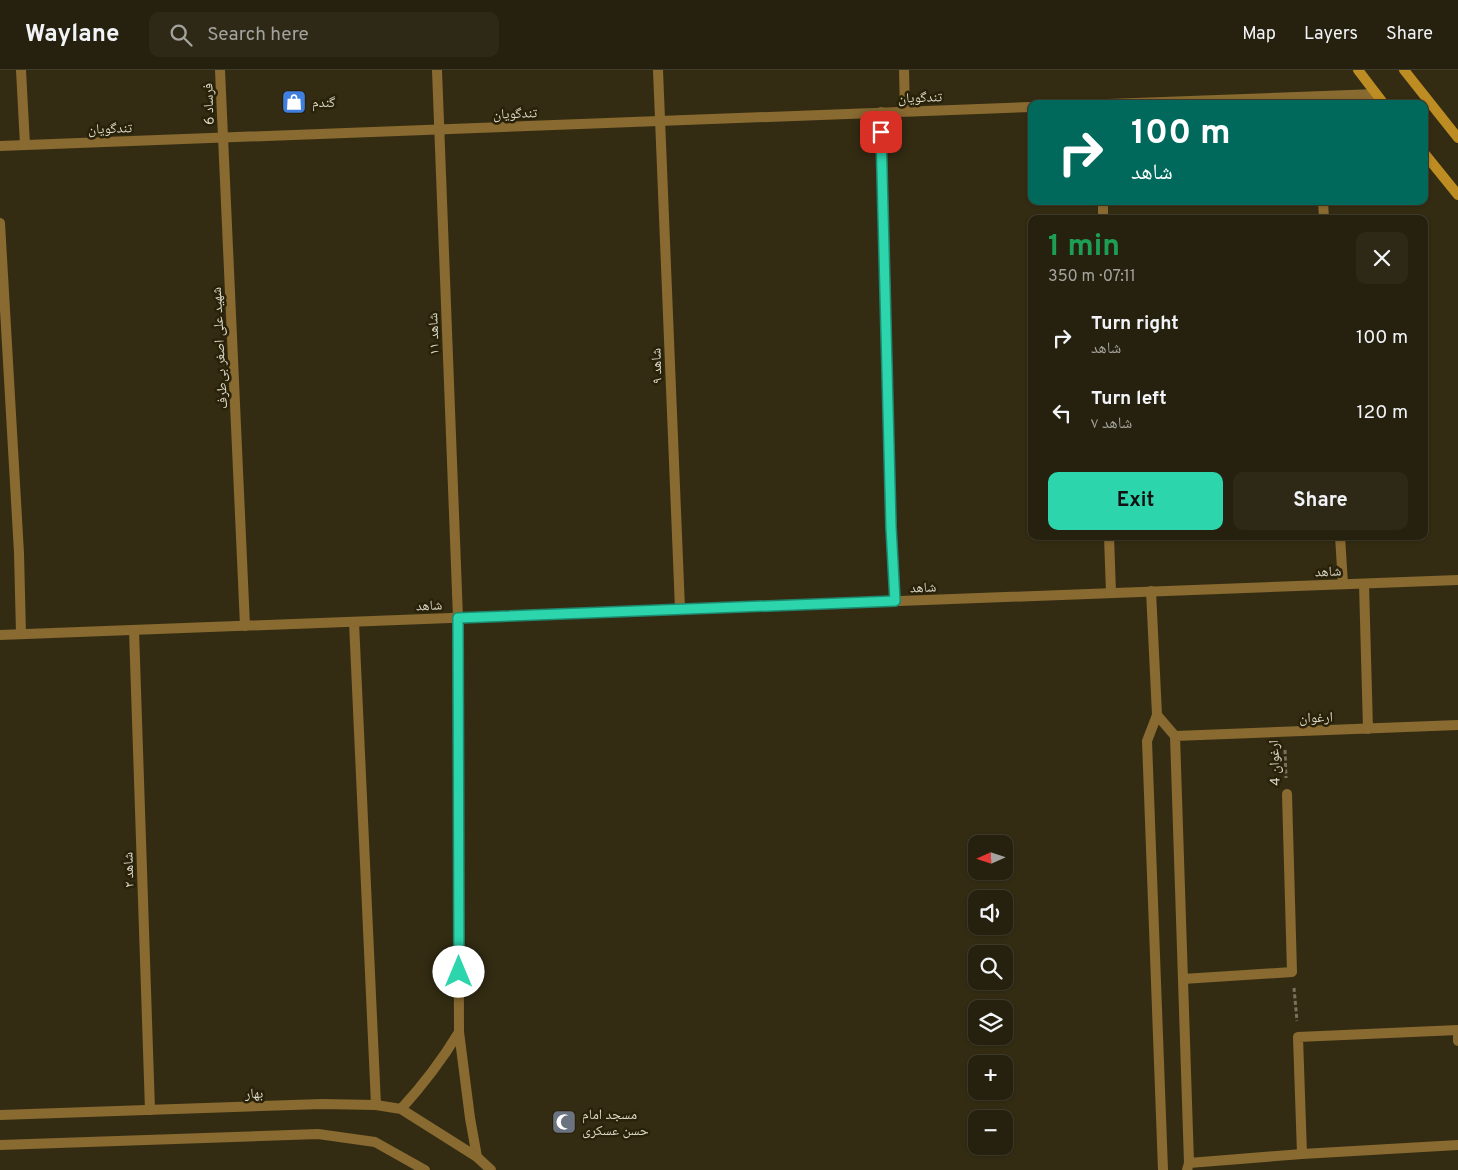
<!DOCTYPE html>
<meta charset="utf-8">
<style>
body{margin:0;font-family:Overpass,"Noto Naskh Arabic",sans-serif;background:#2e2917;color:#f1f3f6;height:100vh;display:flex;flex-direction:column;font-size:19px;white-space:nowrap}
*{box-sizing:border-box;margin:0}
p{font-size:16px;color:#a4a39e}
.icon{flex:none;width:28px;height:28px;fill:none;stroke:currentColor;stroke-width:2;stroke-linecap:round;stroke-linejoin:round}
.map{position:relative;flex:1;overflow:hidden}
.details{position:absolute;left:1028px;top:145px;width:400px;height:325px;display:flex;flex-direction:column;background:#26210e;border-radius:10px;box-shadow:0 1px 4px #0004,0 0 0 1px #423e2e}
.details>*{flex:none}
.top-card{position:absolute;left:1028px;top:30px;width:400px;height:105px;border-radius:10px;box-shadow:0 1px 4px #0004,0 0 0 1px #423e2e;background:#00695c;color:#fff;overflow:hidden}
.needle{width:32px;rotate:267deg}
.fabs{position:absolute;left:968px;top:765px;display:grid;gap:10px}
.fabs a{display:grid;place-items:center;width:45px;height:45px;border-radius:10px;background:#26210e;box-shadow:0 1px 4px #0004,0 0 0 1px #423e2e;font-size:25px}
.pin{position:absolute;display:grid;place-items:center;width:42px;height:42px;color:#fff;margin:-21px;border-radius:10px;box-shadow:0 2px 8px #0006}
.me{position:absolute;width:55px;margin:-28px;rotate:0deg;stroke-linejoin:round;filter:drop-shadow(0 0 4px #0008)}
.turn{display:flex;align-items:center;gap:18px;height:105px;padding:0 20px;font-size:22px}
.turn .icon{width:65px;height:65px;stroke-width:2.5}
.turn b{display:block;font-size:35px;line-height:42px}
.round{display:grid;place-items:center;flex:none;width:52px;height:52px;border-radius:10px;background:#2e2917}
.headline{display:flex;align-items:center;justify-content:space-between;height:85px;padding:0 20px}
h1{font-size:30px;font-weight:700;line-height:38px;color:#1e9e55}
.primary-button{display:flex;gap:10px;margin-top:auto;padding:10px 20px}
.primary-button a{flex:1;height:58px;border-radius:10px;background:#2cd5ab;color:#111;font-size:20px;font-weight:700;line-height:58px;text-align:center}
.primary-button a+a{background:#2e2917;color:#f1f3f6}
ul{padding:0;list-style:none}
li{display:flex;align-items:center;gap:15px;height:75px;padding:0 20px}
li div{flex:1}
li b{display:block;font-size:19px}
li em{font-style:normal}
header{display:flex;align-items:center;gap:30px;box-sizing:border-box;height:70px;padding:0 25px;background:#26210e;border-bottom:1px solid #423e2e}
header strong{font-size:24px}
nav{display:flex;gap:28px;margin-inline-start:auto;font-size:18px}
.search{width:350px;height:45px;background:#2e2917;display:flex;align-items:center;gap:12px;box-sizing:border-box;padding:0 18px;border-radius:10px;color:#a4a39e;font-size:19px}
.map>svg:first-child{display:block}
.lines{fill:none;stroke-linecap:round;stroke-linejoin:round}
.path{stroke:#78725e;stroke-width:3;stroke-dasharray:4 2.5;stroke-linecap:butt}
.minor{stroke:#896a30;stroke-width:10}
.tertiary{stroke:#896a30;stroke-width:10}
.secondary{stroke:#bd8c22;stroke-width:10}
.route-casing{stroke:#1d8a6f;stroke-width:12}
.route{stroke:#2cd5ab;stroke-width:9}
.labels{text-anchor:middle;stroke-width:5;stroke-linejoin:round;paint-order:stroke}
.street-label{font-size:14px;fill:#dcd8c9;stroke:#292209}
.poi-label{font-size:14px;fill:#dcd8c9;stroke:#292209;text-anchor:start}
</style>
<header>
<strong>Waylane</strong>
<div class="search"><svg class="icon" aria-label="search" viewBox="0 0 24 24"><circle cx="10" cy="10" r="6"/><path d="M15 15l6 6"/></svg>Search here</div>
<nav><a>Map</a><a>Layers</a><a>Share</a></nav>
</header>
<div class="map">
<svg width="1458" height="1100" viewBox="0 0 1458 1100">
<rect width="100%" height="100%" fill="#332c13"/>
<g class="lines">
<path class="path" d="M1285 680 1286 708
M1294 918 1297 951"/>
<path class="minor" d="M21 0 25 75
M220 0 245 556
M437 0 458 548
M658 0 680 539
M904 0 905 41
M881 42 891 457 895 531
M1103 131V149
M1323 131 1324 149
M0 153 19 483 21 564
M1109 466 1111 523
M1340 466 1343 514
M1364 514 1368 659
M1151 521 1157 645 1147 671 1163 1100
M354 552 376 1035
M134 560 150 1040
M1157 645 1175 666 1189 1093 1187 1100
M1175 666 1458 655
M1183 909 1292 902 1287 724
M1302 1084 1298 967 1458 960V971
M1189 1093 1302 1084 1458 1075"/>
<path class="tertiary" d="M1108 34 1376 24
M0 76 1031 37
M458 548 459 962 470 1048 477 1087
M0 565 1458 510
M401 1039C423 1015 442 990 459 962
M0 1045 322 1034 376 1035 401 1039 477 1087 491 1100
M0 1075 318 1064 375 1072 425 1100"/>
<path class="secondary" d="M1358 0 1384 34
M1404 0 1458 68
M1424 83 1458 125"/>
</g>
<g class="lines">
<defs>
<path id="route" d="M459 902 458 548 895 531 891 457 881 62"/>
</defs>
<use href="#route" class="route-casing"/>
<use href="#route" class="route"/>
</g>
<defs>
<symbol id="shop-square" viewBox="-11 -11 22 22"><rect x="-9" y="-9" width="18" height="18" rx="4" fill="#3f7fe0" stroke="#292209"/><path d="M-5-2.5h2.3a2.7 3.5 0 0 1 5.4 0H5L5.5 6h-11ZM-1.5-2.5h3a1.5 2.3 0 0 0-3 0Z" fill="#fff"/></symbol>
<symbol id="mosque-square" viewBox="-11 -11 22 22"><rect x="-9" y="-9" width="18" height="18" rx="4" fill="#6b7280" stroke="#292209"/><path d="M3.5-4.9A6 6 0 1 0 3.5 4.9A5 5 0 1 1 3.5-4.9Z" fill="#fff"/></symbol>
</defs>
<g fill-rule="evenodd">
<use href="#shop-square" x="280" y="18" width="28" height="28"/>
<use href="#mosque-square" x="550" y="1038" width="28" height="28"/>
</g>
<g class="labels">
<g class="street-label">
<text transform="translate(920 27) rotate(-2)" y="5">تندگویان</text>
<text transform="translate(208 34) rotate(-92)" y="5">فرساد 6</text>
<text transform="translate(515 43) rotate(-2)" y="5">تندگویان</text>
<text transform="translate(110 58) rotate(-2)" y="5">تندگویان</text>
<text transform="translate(433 264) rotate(-92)" y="5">شاهد ۱۱</text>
<text transform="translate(219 278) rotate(-93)" y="5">شهید علی اصغر بی‌طرف</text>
<text transform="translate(656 296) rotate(-92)" y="5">شاهد ۹</text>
<text transform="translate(1328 501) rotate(-2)" y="5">شاهد</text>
<text transform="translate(923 517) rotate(-2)" y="5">شاهد</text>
<text transform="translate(429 535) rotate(-2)" y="5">شاهد</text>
<text transform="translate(1316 647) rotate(-2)" y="5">ارغوان</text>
<text transform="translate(1274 693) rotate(-92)" y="5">ارغوان 4</text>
<text transform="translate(128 800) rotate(-92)" y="5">شاهد ۲</text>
<text transform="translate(254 1023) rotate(-2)" y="5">بهار</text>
</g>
<g class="poi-label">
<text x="312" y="37">گندم</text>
<text x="582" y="1049">مسجد امام<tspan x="582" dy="16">حسن عسکری</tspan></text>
</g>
</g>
</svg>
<div class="fabs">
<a><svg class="needle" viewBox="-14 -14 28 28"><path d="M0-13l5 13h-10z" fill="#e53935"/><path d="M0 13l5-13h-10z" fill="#a4a39e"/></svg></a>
<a><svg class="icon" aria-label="sound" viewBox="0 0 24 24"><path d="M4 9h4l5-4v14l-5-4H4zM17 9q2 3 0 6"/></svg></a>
<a><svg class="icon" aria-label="search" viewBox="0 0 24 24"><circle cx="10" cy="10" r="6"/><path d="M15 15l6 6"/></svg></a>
<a><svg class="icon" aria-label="layers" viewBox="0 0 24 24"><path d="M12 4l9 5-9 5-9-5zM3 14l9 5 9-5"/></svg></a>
<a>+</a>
<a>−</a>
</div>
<div class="pin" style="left:881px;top:62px;background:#d93025"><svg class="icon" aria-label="arrive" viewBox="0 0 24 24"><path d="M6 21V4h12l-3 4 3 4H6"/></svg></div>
<svg class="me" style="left:459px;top:902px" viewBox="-20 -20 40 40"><circle r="19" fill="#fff"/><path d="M0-13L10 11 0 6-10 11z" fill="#2cd5ab"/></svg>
<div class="top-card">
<div class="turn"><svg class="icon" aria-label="right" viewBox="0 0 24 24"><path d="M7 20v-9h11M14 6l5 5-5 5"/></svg><div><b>100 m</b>شاهد</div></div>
</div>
<section class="details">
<div class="headline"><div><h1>1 min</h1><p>350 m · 07:11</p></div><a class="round"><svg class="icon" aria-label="close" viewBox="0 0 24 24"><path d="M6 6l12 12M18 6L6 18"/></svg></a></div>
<ul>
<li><svg class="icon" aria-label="right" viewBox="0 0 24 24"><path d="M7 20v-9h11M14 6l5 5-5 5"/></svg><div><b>Turn right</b><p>شاهد</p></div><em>100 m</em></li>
<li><svg class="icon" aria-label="left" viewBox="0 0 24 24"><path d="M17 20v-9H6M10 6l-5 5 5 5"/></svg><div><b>Turn left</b><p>شاهد ۷</p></div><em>120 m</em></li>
</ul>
<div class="primary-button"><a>Exit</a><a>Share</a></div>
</section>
</div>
